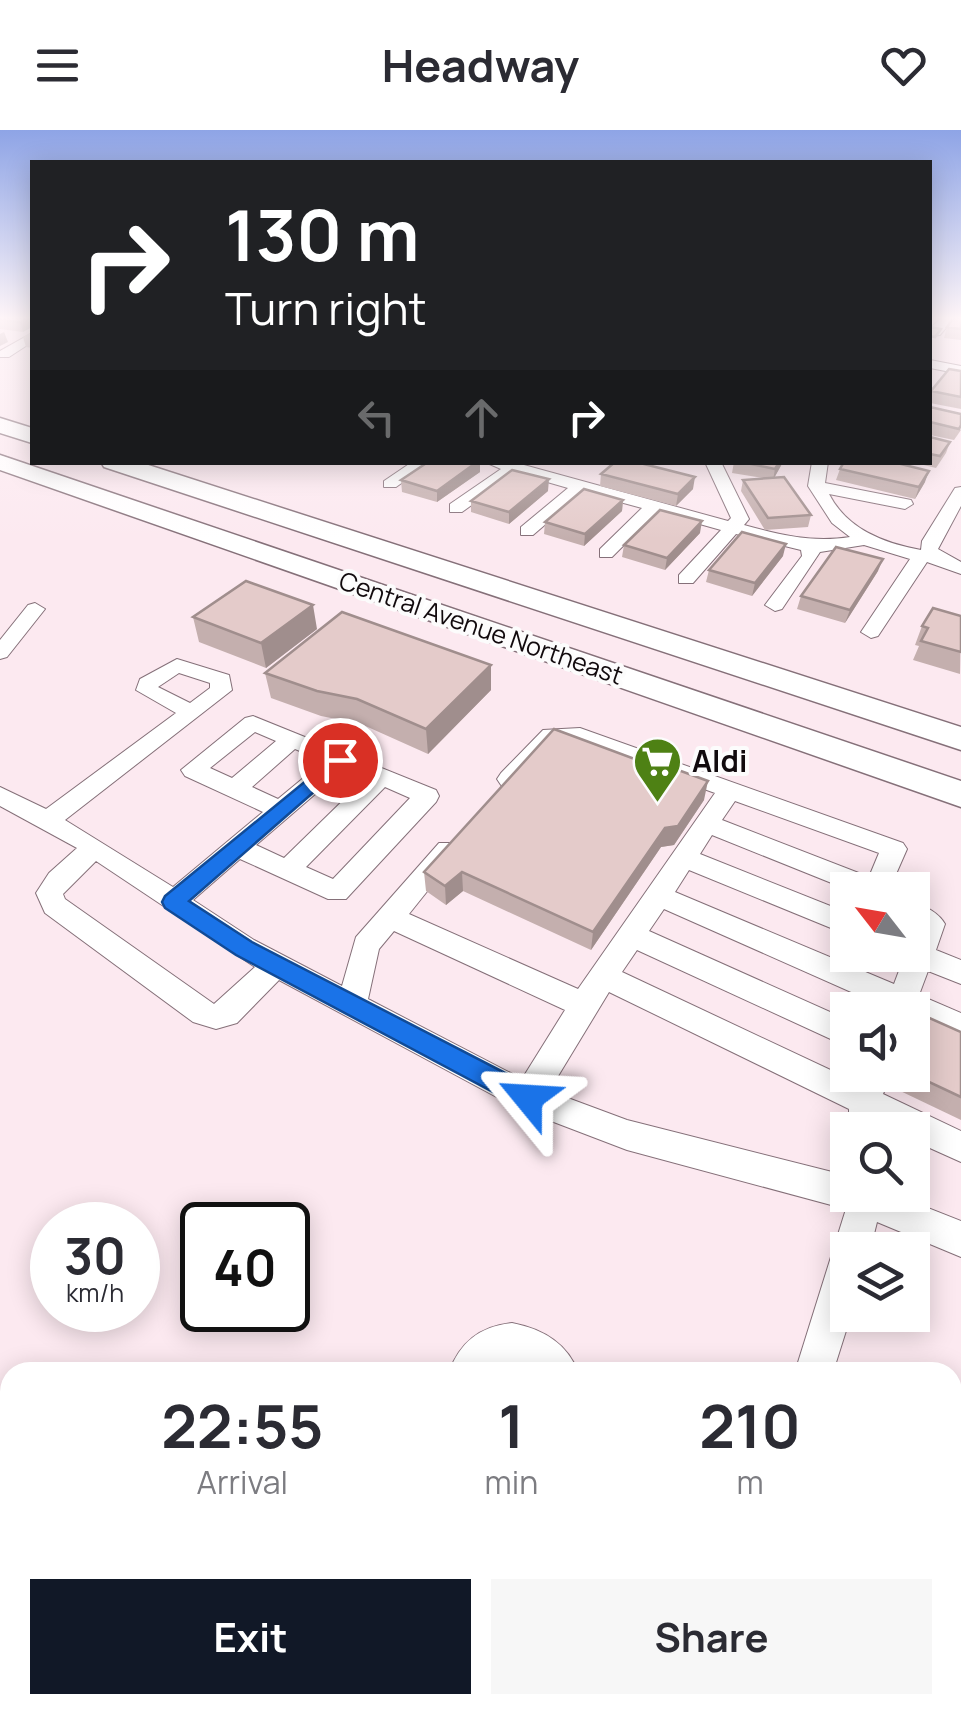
<!DOCTYPE html>
<style>
body{margin:0;font-family:Manrope,sans-serif;background:#f7f7f7;color:#2b2b33;height:100vh;display:flex;flex-direction:column;font-size:38px;white-space:nowrap}
*{box-sizing:border-box;margin:0}
p{font-size:32px;color:#7c7c81}
.icon{flex:none;width:55px;height:55px;fill:none;stroke:currentColor;stroke-width:2;stroke-linecap:round;stroke-linejoin:round}
.map{position:relative;flex:1;overflow:hidden}
.sheet{position:absolute;left:0px;top:1232px;width:962px;height:352px;display:flex;flex-direction:column;background:#fff;border-radius:30px 30px 0 0;box-shadow:0 5px 25px #0003}
.sheet>*{flex:none}
.guide{position:absolute;left:30px;top:30px;width:902px;height:305px;border-radius:0px;box-shadow:0 5px 25px #0003;background:#202124;color:#fff;overflow:hidden}
.needle{width:65px;rotate:301deg}
.controls{position:absolute;left:830px;top:742px;display:grid;gap:20px}
.controls a{display:grid;place-items:center;width:100px;height:100px;border-radius:0px;background:#fff;box-shadow:0 5px 25px #0003;font-size:50px}
.speed{position:absolute;left:30px;top:1072px;display:flex;gap:20px;font-size:50px;font-weight:700;text-align:center}
.speed>*{display:grid;place-content:center;width:130px;height:130px;border-radius:50%;background:#fff;box-shadow:0 5px 25px #0003;line-height:1}
.speed small{font-size:25px;font-weight:400}
.speed .limit{border:5px solid #111;border-radius:15px;background:#fff;color:#111}
.pin{position:absolute;display:grid;place-items:center;width:85px;height:85px;color:#fff;margin:-42px;border:5px solid #fff;border-radius:50%;box-shadow:0 2px 10px #0007}
.me{position:absolute;width:110px;margin:-55px;rotate:297deg;stroke-linejoin:round;filter:drop-shadow(0 0 8px #0008)}
.turn{display:flex;align-items:center;gap:35px;height:210px;padding:0 30px;font-size:45px}
.turn .icon{width:130px;height:130px;stroke-width:2.5}
.turn b{display:block;font-size:70px;line-height:85px}
.lanes{display:flex;align-items:center;height:95px;padding:0 30px;background:#0003;justify-content:center;gap:50px;direction:ltr}
.lanes .off{opacity:.35}
.eta{display:flex;justify-content:space-evenly;align-items:center;height:170px;text-align:center}
.eta b{font-size:60px;font-weight:700;line-height:70px}
.action{display:flex;gap:20px;margin-top:auto;padding:20px 30px}
.action a{flex:1;height:115px;border-radius:0px;background:#111827;color:#fff;font-size:40px;font-weight:700;line-height:115px;text-align:center}
.action a+a{background:#f7f7f7;color:#2b2b33}
header{display:flex;justify-content:space-between;align-items:center;height:130px;padding:0 30px;background:#fff;font-size:45px;font-weight:700}
.map>svg:first-child{display:block}
.lines{fill:none;stroke-linecap:round;stroke-linejoin:round}
.minor-casing{stroke:#857079;stroke-width:2}
.highway-casing{stroke:#857079;stroke-width:3}
.minor{fill:#fff;fill-rule:evenodd}
.highway{fill:#fff;fill-rule:evenodd}
.wall{fill:#c4afae}
.shaded-wall{fill:#a08e8d}
.building{fill:#e4cbca;stroke:#a08e8d;stroke-width:2.5}
.route{fill:#1a73e8;stroke:#114b97;stroke-width:2.5}
.labels{text-anchor:middle;stroke-width:8;stroke-linejoin:round;paint-order:stroke}
.far-street-label{font-size:25px;fill:#110a0d;stroke:#fcfcfc}
.poi-label{font-size:30px;font-weight:bold;fill:#110a0d;stroke:#fcfcfc;text-anchor:start}
</style>
<header><svg class="icon" aria-label="menu" viewBox="0 0 24 24"><path d="M4 6h16M4 12h16M4 18h16"/></svg>Headway<svg class="icon" aria-label="heart" viewBox="0 0 24 24"><path d="M12 20l-8-8c-3-5 5-10 8-4 3-6 11-1 8 4z"/></svg></header>
<div class="map">
<svg width="961" height="1584" viewBox="0 0 961 1584">
<rect width="100%" height="100%" fill="#fce9f0"/>
<g class="lines">
<defs>
<path id="minor" d="M943 187H955L940 205 930 206V198Z
M32 203V212L9 227H0V221Z
M930 230 961 236V244L930 238Z
M412 332H431L396 357H384V351Z
M485 332H513L728 391 731 388 705 332H721L749 389 744 395C780 405 812 413 850 407L832 393 808 356 812 332H828L825 353 911 370 913 374 905 379 829 364C847 399 883 413 921 420L922 411 955 358 961 357V376L938 419 961 432V444L927 432 878 506 871 508 861 502 910 429 864 415 820 422 782 479 775 481 765 475 802 426 801 420 736 404 693 453H679V445L721 400 657 382 612 427H600V419L642 378 583 362 533 405H521V397L568 358 516 343 462 382H450V374L501 339Z
M35 473 45 479 7 527 0 529V510L28 475Z
M177 529 229 545 232 560 65 690 173 757 263 682 185 646 181 640 245 588 253 586 436 660 439 666 436 672 346 769H328L240 729 193 770 254 810 342 856 356 807 439 713H457L461 719 409 784 578 859 715 663 570 610 558 612 517 655H501L497 649 501 643 543 600 580 598 903 713 907 719 889 760H849L712 705 700 724 848 783V805L689 740 675 762 894 854 903 830 899 825H912L916 798 912 772C925 776 938 782 945 794L936 820 961 830V854L928 841 919 865 961 883V909L912 888V880H884L885 877 664 779 649 801 848 890V917L637 820 622 842 856 952 859 945H891L883 964 961 1001V1032L912 1010V1000H892L881 995V1000H849V979L609 862 549 961 627 990 848 1046V1065H895L961 1091V1127L877 1092 870 1120H848V1185H851L833 1242H795L846 1079 627 1020 517 978 279 850 237 893 216 899 193 892 45 783 36 763 49 743 77 718 0 676V657L46 679 176 583 136 560 140 549ZM179 543 210 553V558L190 573 158 557ZM255 602 276 611 232 648 210 638ZM295 619 324 631 278 669 252 657ZM343 640 365 649 284 728 256 715ZM385 657 410 668 333 749 306 737ZM735 671 879 723 869 747 722 690ZM96 731 255 837 214 874 65 769 63 764ZM394 801 565 880 522 949 368 869 379 819Z
M512 1193C543 1199 567 1213 578 1242 566 1242 546 1246 535 1242 515 1235 508 1225 489 1242H449C460 1212 480 1196 512 1193Z"/>
<path id="highway" d="M0 288 32 298V313L0 303Z
M0 325 961 651V677L0 340Z
M101 332H139L961 597V620L104 337Z"/>
</defs>
<use href="#minor" class="minor-casing"/>
<use href="#highway" class="highway-casing"/>
<use href="#minor" class="minor"/>
<use href="#highway" class="highway"/>
</g>
<path class="wall" d="M0 187H32L23 202 0 199Z
M961 187V210L944 208 947 197Z
M32 202V218L26 217 23 207Z
M961 241V279L930 273 931 261Z
M930 277 961 300 954 310 930 305Z
M930 307 950 312 946 323 936 338 911 332H930Z
M480 332V342L437 372 402 362 401 350Z
M734 332H783L774 348 811 385 808 397 765 400 741 361 743 350 763 348 732 343Z
M840 339 925 352 915 369 836 350Z
M601 344 693 359 676 376 600 356Z
M548 361 509 394 471 382V371Z
M623 370 622 381 584 416 544 404 545 392Z
M700 403 665 440 622 427 624 415Z
M783 426 752 466 706 452 709 440Z
M878 441 845 493 797 479 801 466Z
M961 486 960 544 913 530 919 516 915 515 922 496Z
M193 487 317 499 266 538 199 512Z
M491 535V560L428 624 361 594 321 586 271 568 265 543Z
M704 670 674 715 661 717 591 820 463 761 446 775 426 761 424 742Z
M925 886 961 902V990L894 958 898 945H912V906Z"/>
<path class="shaded-wall" d="M30 187H32V197L23 202 20 192Z
M4 202 8 212 0 216V204Z
M477 332H480V342L437 372V361Z
M779 332H783L773 350 775 339Z
M929 341 925 352 915 369 919 357Z
M695 347 693 359 676 376 678 364Z
M549 349 548 361 509 394V382Z
M623 370 622 381 584 416 585 404Z
M702 391 700 403 665 440 667 428Z
M786 414 783 426 752 466 755 453Z
M883 429 878 441 845 493 850 480Z
M313 475 317 499 266 538 261 513Z
M491 535V560L428 624 426 599Z
M708 651 704 670 674 715 661 717 591 820 593 802 665 698Z
M462 742 463 761 446 775 445 756Z"/>
<path class="building" d="M0 187H30L20 192 0 190Z
M954 187H961V199L947 197Z
M930 197 941 199 935 207 930 206Z
M949 239 961 241V267L931 261Z
M930 277 961 284V295L959 299 930 292Z
M930 307 950 312 940 326 930 324Z
M428 332H477L437 361 401 350Z
M615 332H636L695 347 678 364 601 344Z
M742 332H779L775 339Z
M844 332H893L929 341 919 357 840 339Z
M512 340 549 349 509 382 471 371Z
M784 347 811 385 768 388 743 350Z
M584 359 623 370 585 404 545 392Z
M660 380 702 391 667 428 624 415Z
M742 402 786 414 755 453 709 440Z
M836 417 883 429 850 480 801 466Z
M246 451 313 475 261 513 193 487Z
M933 478 961 486V522L921 511 928 498 922 496Z
M342 482 491 535 426 599 357 569 317 561 265 543Z
M554 599 648 634 651 630 708 651 678 696 665 698 593 802 462 742 445 756 424 742Z
M925 886 961 902V967L912 944V921Z"/>
<linearGradient id="sky" x2="0" y2="1"><stop stop-color="#8ea4e6"/><stop offset="0.46" stop-color="#fef5f8"/><stop offset="1" stop-color="#fef5f8" stop-opacity="0"/></linearGradient>
<rect width="961" height="409" fill="url(#sky)"/>
<path class="route" d="M340 623 349 630 346 634 189 771 252 812 538 960 541 968 538 976 528 980 519 976 236 825 165 778 162 772 165 766Z"/>
<defs>
<symbol id="supermarket-pin" viewBox="-11 -11 22 30"><path d="M0 17L-7.5 6A9.5 9.5 0 1 1 7.5 6Z" fill="#4e8114" stroke="#fcfcfc"/><path d="M-6-5.5h2.5l.6 2H6L4.5 2H-2.5L-4.4-4H-6ZM-1.5 3.2a1.3 1.3 0 1 0 .1 0ZM3 3.2a1.3 1.3 0 1 0 .1 0Z" fill="#fff"/></symbol>
</defs>
<g fill-rule="evenodd">
<use href="#supermarket-pin" x="630" y="604" width="55" height="75"/>
</g>
<g class="labels">
<g class="far-street-label">
<text transform="translate(481 498) rotate(19)" y="9">Central Avenue Northeast</text>
</g>
<g class="poi-label">
<text x="692" y="642">Aldi</text>
</g>
</g>
</svg>
<div class="controls">
<a><svg class="needle" viewBox="-14 -14 28 28"><path d="M0-13l5 13h-10z" fill="#e53935"/><path d="M0 13l5-13h-10z" fill="#7c7c81"/></svg></a>
<a><svg class="icon" aria-label="sound" viewBox="0 0 24 24"><path d="M4 9h4l5-4v14l-5-4H4zM17 9q2 3 0 6"/></svg></a>
<a><svg class="icon" aria-label="search" viewBox="0 0 24 24"><circle cx="10" cy="10" r="6"/><path d="M15 15l6 6"/></svg></a>
<a><svg class="icon" aria-label="layers" viewBox="0 0 24 24"><path d="M12 4l9 5-9 5-9-5zM3 14l9 5 9-5"/></svg></a>
</div>
<div class="speed"><div>30<small>km/h</small></div><div class="limit">40</div></div>
<div class="pin" style="left:340px;top:630px;background:#d93025"><svg class="icon" aria-label="arrive" viewBox="0 0 24 24"><path d="M6 21V4h12l-3 4 3 4H6"/></svg></div>
<svg class="me" style="left:528px;top:968px" viewBox="-20 -20 40 40"><path d="M0-17L14 15 0 8-14 15z" fill="#1a73e8" stroke="#fff" stroke-width="4"/></svg>
<div class="guide">
<div class="turn"><svg class="icon" aria-label="right" viewBox="0 0 24 24"><path d="M7 20v-9h11M14 6l5 5-5 5"/></svg><div><b>130 m</b>Turn right</div></div>
<div class="lanes"><svg class="icon off" aria-label="left" viewBox="0 0 24 24"><path d="M17 20v-9H6M10 6l-5 5 5 5"/></svg><svg class="icon off" aria-label="ahead" viewBox="0 0 24 24"><path d="M12 20V5M6 11l6-6 6 6"/></svg><svg class="icon" aria-label="right" viewBox="0 0 24 24"><path d="M7 20v-9h11M14 6l5 5-5 5"/></svg></div>
</div>
<section class="sheet">
<div class="eta">
<div><b>22:55</b><p>Arrival</p></div>
<div><b>1</b><p>min</p></div>
<div><b>210</b><p>m</p></div>
</div>
<div class="action"><a>Exit</a><a>Share</a></div>
</section>
</div>
